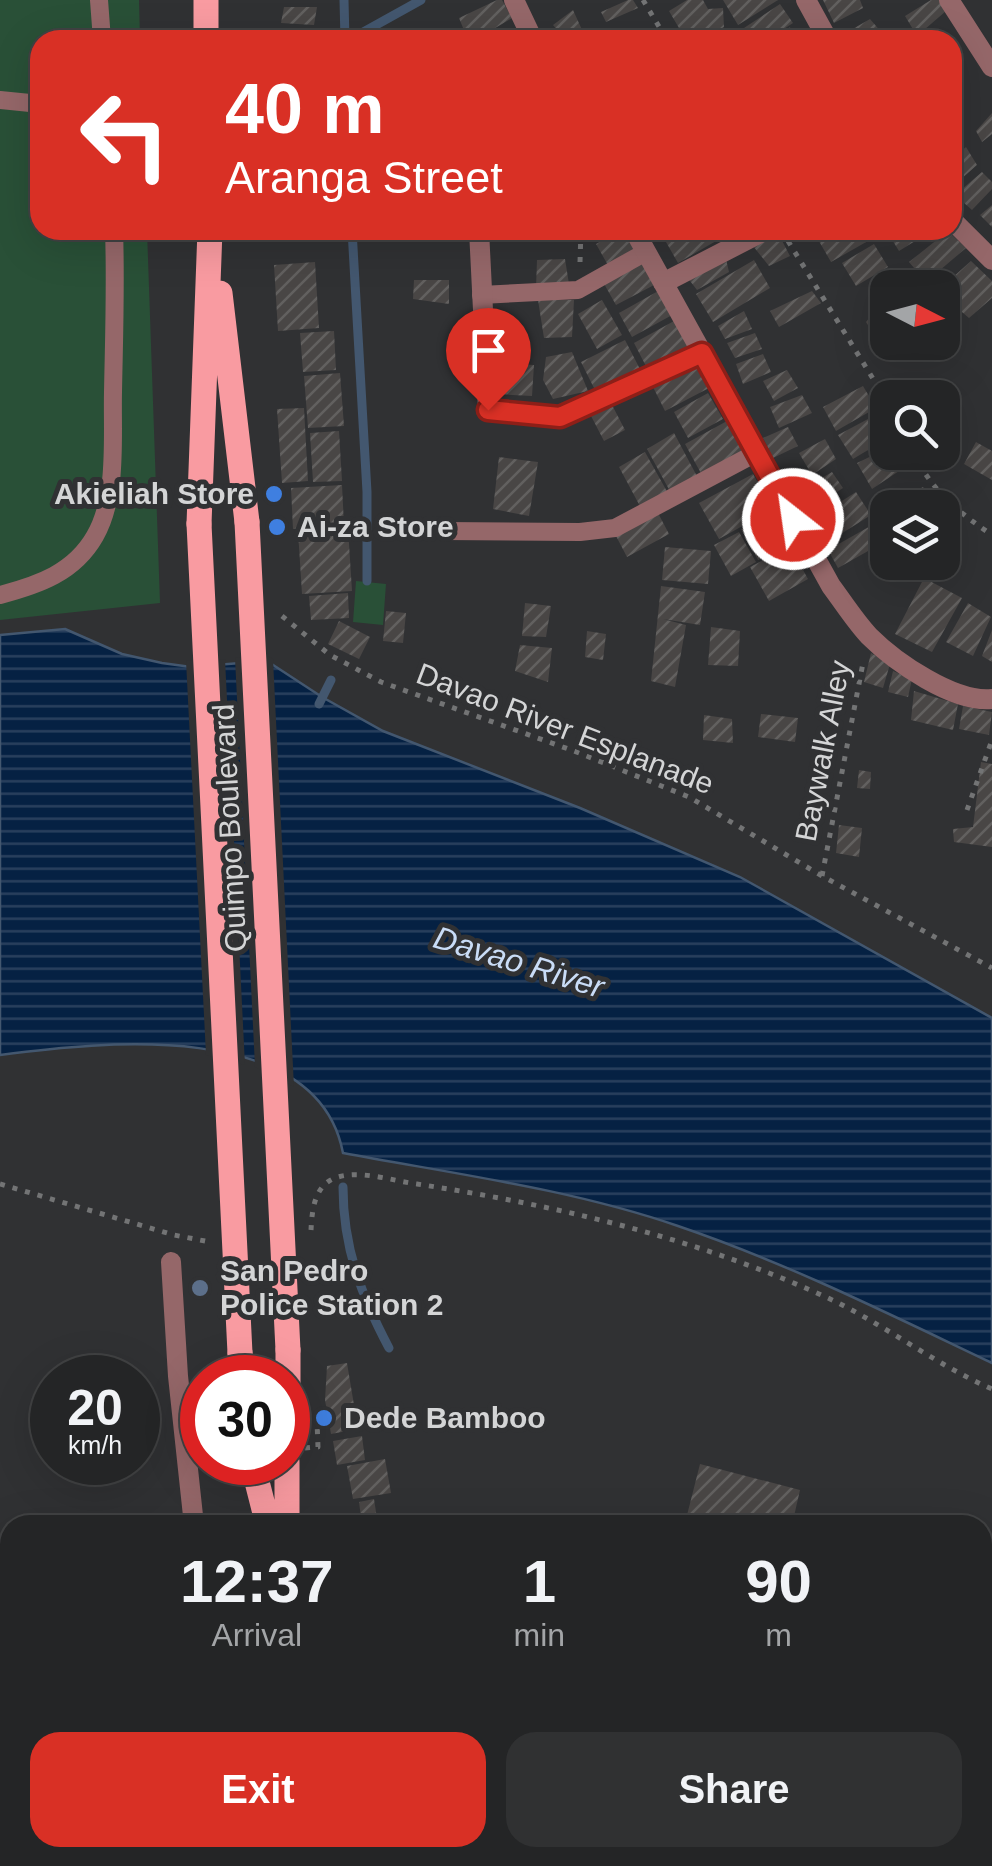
<!DOCTYPE html>
<style>
body{margin:0;font-family:Arial,sans-serif;background:#303132;color:#f1f3f6;height:100vh;display:flex;flex-direction:column;font-size:38px;white-space:nowrap}
*{box-sizing:border-box;margin:0}
p{font-size:32px;color:#a3a5a7}
.icon{flex:none;width:55px;height:55px;fill:none;stroke:currentColor;stroke-width:2;stroke-linecap:round;stroke-linejoin:round}
.map{position:relative;flex:1;overflow:hidden}
.drawer{position:absolute;left:0px;top:1515px;width:992px;height:352px;display:flex;flex-direction:column;background:#242526;border-radius:30px 30px 0 0;box-shadow:0 10px 40px #0002,0 0 0 2px #414243}
.drawer>*{flex:none}
.guide{position:absolute;left:30px;top:30px;width:932px;height:210px;border-radius:30px;box-shadow:0 10px 40px #0002,0 0 0 2px #414243;background:#d93025;color:#fff;overflow:hidden}
.needle{width:65px;rotate:96deg}
.tools{position:absolute;left:870px;top:270px;display:grid;gap:20px}
.tools a{display:grid;place-items:center;width:90px;height:90px;border-radius:20px;background:#242526;box-shadow:0 10px 40px #0002,0 0 0 2px #414243;font-size:50px}
.speed{position:absolute;left:30px;top:1355px;display:flex;gap:20px;font-size:50px;font-weight:700;text-align:center}
.speed>*{display:grid;place-content:center;width:130px;height:130px;border-radius:50%;background:#242526;box-shadow:0 10px 40px #0002,0 0 0 2px #414243;line-height:1}
.speed small{font-size:25px;font-weight:400}
.speed .limit{border:15px solid #d22;background:#fff;color:#111}
.pin{position:absolute;display:grid;place-items:center;width:85px;height:85px;color:#fff;margin:-102px -42px;border-radius:50% 50% 50% 0;rotate:-45deg;box-shadow:0 0 10px #0007}
.pin .icon{rotate:45deg}
.me{position:absolute;width:110px;margin:-55px;rotate:330deg;stroke-linejoin:round;filter:drop-shadow(0 0 8px #0008)}
.turn{display:flex;align-items:center;gap:35px;height:210px;padding:0 30px;font-size:45px}
.turn .icon{width:130px;height:130px;stroke-width:2.5}
.turn b{display:block;font-size:70px;line-height:85px}
.eta{display:flex;justify-content:space-evenly;align-items:center;height:170px;text-align:center}
.eta b{font-size:60px;font-weight:600;line-height:70px}
.action{display:flex;gap:20px;margin-top:auto;padding:20px 30px}
.action a{flex:1;height:115px;border-radius:30px;background:#d93025;color:#fff;font-size:40px;font-weight:600;line-height:115px;text-align:center}
.action a+a{background:#303132;color:#f1f3f6}
.map>svg:first-child{display:block}
.green{fill:#295037}
.water{fill:url(#water-rules);stroke:#43576f;stroke-width:2.5}
.pier{fill:#303133}
.lines{fill:none;stroke-linecap:round;stroke-linejoin:round}
.stream{stroke:#43576f;stroke-width:9}
.building{fill:url(#building-hatch)}
.path{stroke:#737475;stroke-width:5;stroke-dasharray:5 8;stroke-linecap:butt}
.lane{stroke:#956769;stroke-width:18}
.street{stroke:#956769;stroke-width:20}
.primary{stroke:#f99ba1;stroke-width:25}
.primary-bridge{stroke:#f99ba1;stroke-width:25}
.route-casing{stroke:#8d1f18;stroke-width:25}
.route{stroke:#d93025;stroke-width:18}
.shop-dot{fill:#3f7fe0;stroke:#303133;stroke-width:4}
.service-dot{fill:#5c6f8a;stroke:#303133;stroke-width:4}
.labels{text-anchor:middle;stroke-width:10;stroke-linejoin:round;paint-order:stroke}
.poi-label{font-size:30px;font-weight:bold;fill:#d4d5d6;stroke:#303133;text-anchor:start}
.street-label{font-size:30px;fill:#d4d5d6;stroke:#303133}
.water-label{font-size:32px;font-style:italic;fill:#c9dcf6;stroke:#303133}
</style>
<div class="map">
<svg width="992" height="1866" viewBox="0 0 992 1866">
<defs>
<pattern id="water-rules" width="6" height="5" patternUnits="userSpaceOnUse" patternTransform="scale(2.5)"><rect width="6" height="5" fill="#052143"/><path d="M0 2.5h6" fill="none" stroke="#29405d"/></pattern>
<pattern id="building-hatch" width="6" height="6" patternUnits="userSpaceOnUse" patternTransform="scale(2.5)"><rect width="6" height="6" fill="#494645"/><path d="M-1 1l2-2M0 6l6-6M5 7l2-2" fill="none" stroke="#62605f"/></pattern>
</defs>
<rect width="100%" height="100%" fill="#303133"/>
<path class="green" d="M0 0H139L140 40H40V230H147L160 603 0 620Z
M356 581 386 584 383 625 353 622Z"/>
<path class="water" d="M65 629 122 654 162 663 191 667 267 661 322 697 383 731 580 808 740 877 992 1018V1363C889 1314 787 1263 678 1226 571 1189 455 1174 343 1153 317 1017 99 1042 0 1055V635Z"/>
<path class="pier" d="M268 656 273 659 294 1087 255 1067 235 658Z
M225 659 245 1065 206 1055 186 661Z"/>
<g class="lines">
<path class="stream" d="M344 0 345 40
M349 40 421 0
M352 230 367 492V581
M319 704 331 680
M343 1187C343 1247 361 1295 389 1348"/>
</g>
<path class="building" d="M497 0H502L512 18 475 40H468L459 18Z
M628 0H633L638 8 606 22 601 12Z
M687 0H703L708 9 723 8 724 27 702 40H686L669 11Z
M723 0H778L738 25Z
M823 0H860L863 8 834 23Z
M931 0H939L946 11 917 36 905 16Z
M780 4 793 23 767 40H752L744 28Z
M284 7H317L314 25 281 23Z
M573 10 583 32 566 40 553 25Z
M870 19 888 40H847L844 34Z
M790 27 792 40H772Z
M280 28 322 29 320 39 280 40Z
M601 29 607 40H572V39Z
M725 31 730 40H709Z
M992 113V134L982 142 976 131Z
M966 147 977 165 952 187V159Z
M982 172 992 182V189L972 210 955 195Z
M992 205V227L980 215Z
M622 230H630L641 250 609 267 596 244Z
M688 230H720L723 237 678 263 666 242Z
M827 230H871L875 237 831 262 816 236Z
M886 230H933L899 251Z
M948 231 966 248 926 282 909 262Z
M778 233 790 256 769 266 753 246Z
M874 244 888 267 856 286 842 263Z
M565 259 569 284 536 288 537 260Z
M643 259 656 284 616 305 603 282Z
M726 259 729 272 697 290 687 277Z
M754 260 770 288 713 322 696 294Z
M971 261 992 281V298L969 318 942 295V287Z
M315 262 319 328 278 331 274 265Z
M414 280H449V304L413 299Z
M660 290 674 314 632 337 619 313Z
M812 291 821 303 779 327 770 311Z
M538 300H574L572 337 544 338Z
M602 300 622 335 597 349 578 314Z
M888 305V339L879 343 866 322 875 311Z
M744 311 752 329 725 339 718 326Z
M674 321 690 350 649 372 634 343Z
M334 331 336 370 303 372 300 333Z
M755 333 762 349 735 358 727 343Z
M625 340 642 373 598 396 581 362Z
M572 352 588 391 553 399 543 380 546 357Z
M763 354 771 372 743 384 736 364Z
M694 362 709 388 665 411 652 385Z
M495 363 534 365 532 396 497 394Z
M787 370 798 388 774 401 763 381Z
M340 373 344 426 308 428 304 376Z
M863 386 876 408 836 431 823 407Z
M708 393 723 419 688 438 674 412Z
M802 395 812 413 779 428 770 407Z
M611 403 625 430 604 441 590 414Z
M304 408 308 481 282 483 277 409Z
M883 411 888 420V438L853 459 838 435Z
M727 421 745 454 703 477 685 444Z
M788 427 798 446 773 458 763 438Z
M339 431 342 481 313 482 310 433Z
M674 433 699 480 672 495 647 449Z
M825 439 836 459 812 475 799 453Z
M976 442 992 451V480L964 464Z
M888 448V452H895L902 469 872 489 857 463Z
M645 452 669 495 642 510 619 467Z
M499 457 538 462 529 516 493 509Z
M832 472 843 488 817 505 806 487Z
M753 474 773 509 719 539 699 503Z
M342 485 344 525 293 529 291 488Z
M923 487 934 508H888V526L880 512Z
M856 492 871 515 836 537 823 513Z
M772 512 789 543 758 560 741 529Z
M658 513 669 534 627 557 616 536Z
M874 524 884 542 838 568 828 550Z
M348 528 352 591 302 594 298 531Z
M739 532 756 562 731 576 714 545Z
M790 546 808 579 769 601 750 567Z
M665 547 711 551 708 584 662 580Z
M924 578 962 598 932 652 895 634Z
M661 586 705 592 700 625 663 619 686 625 675 687 651 681Z
M348 593 349 618 311 620 309 596Z
M525 603 551 606 546 637 522 636Z
M968 603 991 617 973 656 946 642Z
M386 611 406 613 403 643 383 641Z
M339 621 370 637 359 659 328 644Z
M711 627 740 631 738 666 708 665Z
M992 630V662L982 656Z
M587 631 606 634 603 660 585 657Z
M520 645 552 648 548 682 515 671Z
M871 653 890 664 883 688 864 682Z
M893 671 912 679 908 697 888 692Z
M914 691 958 704 953 730 911 720Z
M963 706 992 712 989 735 959 729Z
M761 714 798 718 795 742 758 737Z
M704 715 732 719 733 743 703 740Z
M981 762 992 764V847L954 842 953 829 973 827Z
M859 770 871 772 870 789 857 788Z
M839 825 862 828 859 857 836 853Z
M347 1363 358 1429 331 1434 325 1400 327 1366Z
M362 1436 365 1460 337 1465 333 1441Z
M385 1459 391 1493 353 1499 347 1466Z
M700 1464 800 1490 792 1525 685 1523Z
M374 1499 378 1525H362L359 1502Z
M982 1553 992 1558 982 1577Z
M0 1570H10V1626L0 1627Z
M10 1632V1685H0V1633Z
M982 1724 992 1728V1753L982 1750Z
M982 1752 992 1756V1784L982 1781Z
M982 1782 992 1786 983 1813H982Z
M198 1858H229L230 1859 200 1866Z
M881 1858H962L959 1866H878Z"/>
<g class="lines">
<path class="path" d="M643 0 667 40
M788 241 888 403
M580 262 581 230
M913 452C931 490 958 512 992 535
M282 616 330 655 381 682 574 751 689 797 822 876 992 968
M967 810 992 740
M822 876 863 663
M0 1184 174 1235 210 1242
M311 1230C312 1211 314 1186 335 1178 359 1169 393 1181 417 1184 554 1205 692 1237 819 1294 879 1320 932 1363 992 1389
M305 1448 318 1447 317 1421
M982 1662 992 1640
M982 1705 992 1709
M190 1858 194 1866"/>
<path class="lane" d="M99 0 102 40
M0 100 40 104
M481 295 578 290 646 252
M443 531 580 532 615 528 756 453
M0 595C38 585 74 573 95 536 118 496 112 437 113 392 114 338 116 284 114 230
M982 1843 992 1817
M860 1866 863 1858
M974 1866 977 1858"/>
<path class="street" d="M514 0 533 40
M806 0 828 40
M949 0 992 67
M952 220 992 260
M479 230 488 410 560 417 702 353
M634 230 831 586C843 602 855 621 869 636 895 662 954 703 992 699
M663 283 766 230
M171 1262 178 1376 194 1525
M0 1695 10 1694"/>
<path class="primary" d="M206 0V40
M220 293 247 522
M199 524 210 230
M240 1353 242 1378
M288 1425V1350
M252 1462 268 1525
M287 1525V1462
M362 1858 365 1866"/>
<path class="primary-bridge" d="M247 522 288 1350
M199 524 240 1353"/>
</g>
<g class="lines">
<defs>
<path id="route" d="M488 410 560 417 702 353 793 519"/>
</defs>
<use href="#route" class="route-casing"/>
<use href="#route" class="route"/>
</g>
<g class="shop-dot">
<circle cx="274" cy="494" r="10"/>
<circle cx="277" cy="527" r="10"/>
<circle cx="324" cy="1418" r="10"/>
</g>
<circle class="service-dot" cx="200" cy="1288" r="10"/>
<g class="labels">
<g class="poi-label">
<text x="254" y="504" text-anchor="end">Akieliah Store</text>
<text x="297" y="537">Ai-za Store</text>
<text x="220" y="1281">San Pedro<tspan x="220" dy="34">Police Station 2</tspan></text>
<text x="344" y="1428">Dede Bamboo</text>
</g>
<g class="street-label">
<text transform="translate(565 729) rotate(21)" y="10">Davao River Esplanade</text>
<text transform="translate(823 751) rotate(-79)" y="10">Baywalk Alley</text>
<text transform="translate(230 828) rotate(-93)" y="10">Quimpo Boulevard</text>
</g>
<g class="water-label">
<text transform="translate(519 962) rotate(17)" y="11">Davao River</text>
</g>
</g>
</svg>
<div class="tools">
<a><svg class="needle" viewBox="-14 -14 28 28"><path d="M0-13l5 13h-10z" fill="#e53935"/><path d="M0 13l5-13h-10z" fill="#a3a5a7"/></svg></a>
<a><svg class="icon" aria-label="search" viewBox="0 0 24 24"><circle cx="10" cy="10" r="6"/><path d="M15 15l6 6"/></svg></a>
<a><svg class="icon" aria-label="layers" viewBox="0 0 24 24"><path d="M12 4l9 5-9 5-9-5zM3 14l9 5 9-5"/></svg></a>
</div>
<div class="speed"><div>20<small>km/h</small></div><div class="limit">30</div></div>
<div class="pin" style="left:488px;top:410px;background:#d93025"><svg class="icon" aria-label="arrive" viewBox="0 0 24 24"><path d="M6 21V4h12l-3 4 3 4H6"/></svg></div>
<svg class="me" style="left:793px;top:519px" viewBox="-20 -20 40 40"><circle r="17" fill="#d93025" stroke="#fff" stroke-width="3"/><path d="M0-11L8 9 0 5-8 9z" fill="#fff"/></svg>
<div class="guide">
<div class="turn"><svg class="icon" aria-label="left" viewBox="0 0 24 24"><path d="M17 20v-9H6M10 6l-5 5 5 5"/></svg><div><b>40 m</b>Aranga Street</div></div>
</div>
<section class="drawer">
<div class="eta">
<div><b>12:37</b><p>Arrival</p></div>
<div><b>1</b><p>min</p></div>
<div><b>90</b><p>m</p></div>
</div>
<div class="action"><a>Exit</a><a>Share</a></div>
</section>
</div>
